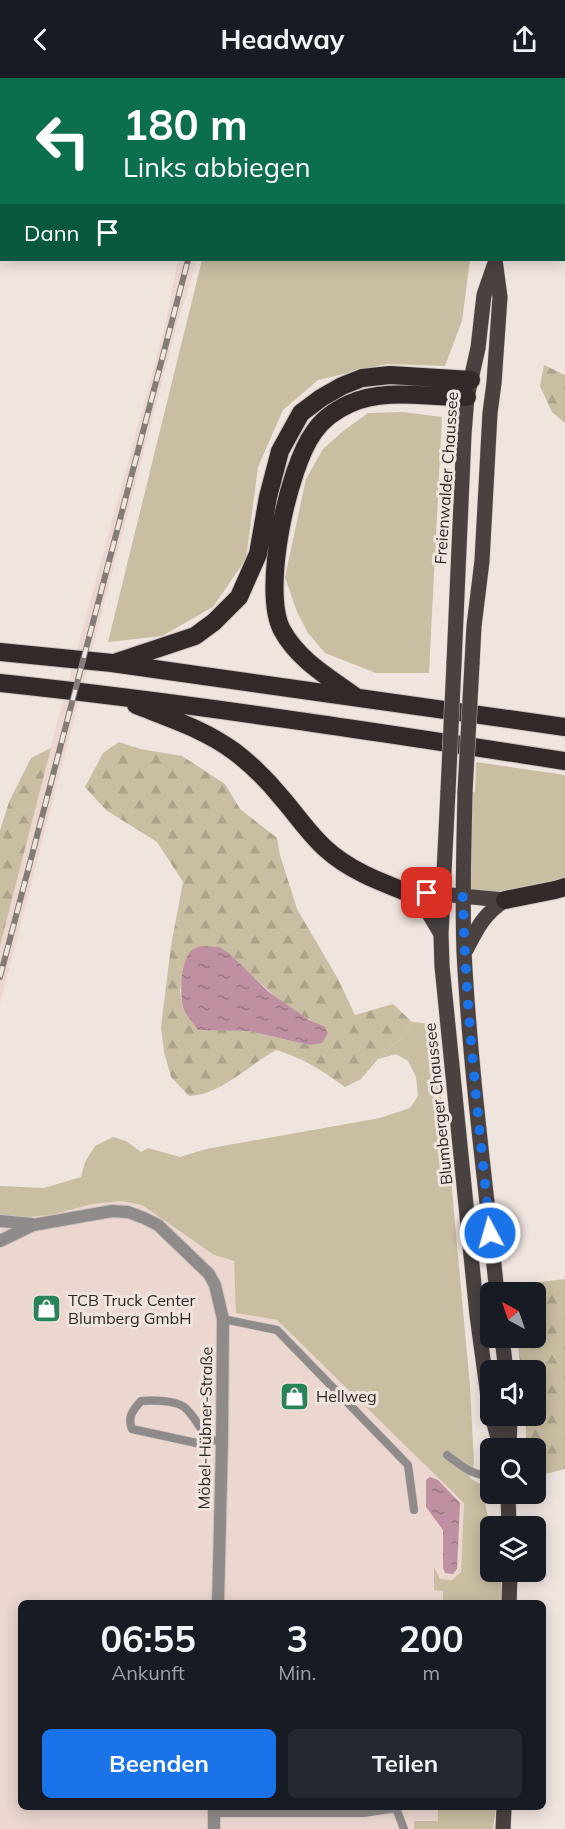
<!DOCTYPE html>
<html lang="de">
<meta charset="utf-8">
<style>
body{margin:0;font-family:Mulish,sans-serif;background:#242831;color:#f1f3f6;height:100vh;display:flex;flex-direction:column;font-size:22px;white-space:nowrap}
*{box-sizing:border-box;margin:0}
p{font-size:20px;color:#9ea1a6}
.icon{flex:none;width:33px;height:33px;fill:none;stroke:currentColor;stroke-width:2;stroke-linecap:round;stroke-linejoin:round}
.map{position:relative;flex:1;overflow:hidden}
.side{position:absolute;left:18px;top:1522px;width:528px;height:210px;display:flex;flex-direction:column;background:#171b24;border-radius:9px;box-shadow:0 3px 15px #0003}
.side>*{flex:none}
.top-card{position:absolute;left:0px;top:0px;width:566px;height:183px;box-shadow:0 3px 15px #0003;background:#0b6e4f;color:#fff;overflow:hidden}
.needle{width:39px;rotate:320deg}
.fabs{position:absolute;left:480px;top:1204px;display:grid;gap:12px}
.fabs a{display:grid;place-items:center;width:66px;height:66px;border-radius:9px;background:#171b24;box-shadow:0 3px 15px #0003;font-size:30px}
.pin{position:absolute;display:grid;place-items:center;width:51px;height:51px;color:#fff;margin:-26px;border-radius:12px;box-shadow:0 3px 9px #0006}
.me{position:absolute;width:66px;margin:-33px;rotate:354deg;stroke-linejoin:round;filter:drop-shadow(0 0 4px #0008)}
.turn{display:flex;align-items:center;gap:21px;height:126px;padding:0 24px;font-size:27px}
.turn .icon{width:78px;height:78px;stroke-width:2.5}
.turn b{display:block;font-size:42px;line-height:51px}
.then{display:flex;align-items:center;height:57px;padding:0 24px;background:#0003;gap:12px;font-size:22px}
.eta{display:flex;justify-content:space-evenly;align-items:center;height:102px;text-align:center}
.eta b{font-size:36px;font-weight:700;line-height:42px}
.cta{display:flex;gap:12px;margin-top:auto;padding:12px 24px}
.cta a{flex:1;height:69px;border-radius:9px;background:#1a73e8;color:#fff;font-size:24px;font-weight:700;line-height:69px;text-align:center}
.cta a+a{background:#242831;color:#f1f3f6}
header{display:flex;justify-content:space-between;align-items:center;height:78px;padding:0 24px;background:#171b24;font-size:27px;font-weight:700}
.map>svg:first-child{display:block}
.built{fill:#ebd7d0}
.grass{fill:#c9bea2}
.forest{fill:url(#forest-firs);fill-rule:evenodd}
.water{fill:url(#water-ripples)}
.lines{fill:none;stroke-linecap:round;stroke-linejoin:round}
.service-casing{stroke:#cdc2be;stroke-width:9}
.minor-casing{stroke:#cdc2be;stroke-width:14}
.secondary-casing{stroke:#cdc2be;stroke-width:14}
.primary-casing{stroke:#cdc2be;stroke-width:16}
.motorway-casing{stroke:#cdc2be;stroke-width:20}
.service{stroke:#908b8b;stroke-width:8}
.minor{stroke:#908b8b;stroke-width:12}
.secondary{stroke:#675f5f;stroke-width:12}
.primary{stroke:#4a4141;stroke-width:15}
.motorway{stroke:#322929;stroke-width:18}
.rail-casing{stroke:#827b77;stroke-width:6}
.rail{stroke:#f0e4df;stroke-width:4;stroke-dasharray:11;stroke-linecap:butt}
.primary-bridge-casing{stroke:#cdc2be;stroke-width:16;stroke-linecap:butt}
.primary-bridge{stroke:#4a4141;stroke-width:15}
.route{stroke:#1a73e8;stroke-width:10;stroke-dasharray:0 18}
.labels{text-anchor:middle;stroke-width:6;stroke-linejoin:round;paint-order:stroke}
.street-label{font-size:16px;fill:#2b2725;stroke:#f0e4df}
.poi-label{font-size:16px;fill:#2b2725;stroke:#f0e4df;text-anchor:start}
</style>
<header><svg class="icon" aria-label="back" viewBox="0 0 24 24"><path d="M15 5l-7 7 7 7"/></svg>Headway<svg class="icon" aria-label="share" viewBox="0 0 24 24"><path d="M12 15V3M7 8l5-5 5 5M5 13v7h14v-7"/></svg></header>
<div class="map">
<svg width="565" height="1751" viewBox="0 0 565 1751">
<defs>
<pattern id="forest-firs" width="22" height="20" patternUnits="userSpaceOnUse" patternTransform="scale(1.5)"><rect width="22" height="20" fill="#c9bea2"/><path d="M5 1l3.5 6h-7zM16 11l3.5 6h-7z" fill="#ada38b"/></pattern>
<pattern id="water-ripples" width="26" height="14" patternUnits="userSpaceOnUse" patternTransform="scale(1.5)"><rect width="26" height="14" fill="#be90a1"/><path d="M2 4q2-2 4 0t4 0M15 11q2-2 4 0t4 0" fill="none" stroke="#9b7683"/></pattern>
</defs>
<rect width="100%" height="100%" fill="#f0e4df"/>
<path class="built" d="M178 182H197L176 250 0 926V868L56 649 165 248Z
M122 1123 142 1127 214 1177 234 1183 237 1235 277 1242 465 1425 461 1494 452 1502 440 1501 435 1491 434 1512 443 1513V1525L21 1526V1730H438V1743H414V1751H0V1137L28 1139 50 1137 93 1126Z"/>
<path class="grass" d="M202 182H470L462 243 445 288 387 286 318 302 283 332 258 389 246 481 213 529 162 558 108 564Z
M403 334 442 339 429 595H376L325 575 308 555 297 534 285 499 306 401 323 371 342 354 368 335Z
M476 684 565 697V804L511 815 473 813 471 810 472 715 475 714Z
M412 944 432 946 451 1101 470 1308 474 1386 470 1400 482 1407 487 1435 493 1449H490V1494H502L501 1525H443V1513L434 1512V1489L440 1501 452 1502 461 1494 464 1425 277 1242 236 1235 234 1183 214 1177 142 1127 122 1123 93 1126 50 1137 29 1139 0 1137V1108L44 1110 81 1099 85 1084 95 1068 113 1059 126 1063 141 1074 148 1070 180 1079 206 1071 380 1040 410 1030 418 1018 416 999 408 983 396 976 378 981 400 961Z
M438 1730H496L493 1751H414V1743H438Z"/>
<path class="forest" d="M544 287 565 297V345L552 334 540 308Z
M119 664 140 671 182 678 225 706 240 731 277 760 280 777 297 831 338 901 355 937 393 926 412 944 400 961 378 981 361 1001 345 1009C322 993 304 980 276 972 253 985 232 1005 208 1014 202 1017 195 1017 189 1018L171 999 164 974 161 949 171 868 183 804 157 764 106 732 85 709 103 675ZM229 875C257 902 286 934 324 948L309 967 249 953 198 951 183 930 180 912 186 882Z
M51 670 0 868V752L9 724 31 680Z
M565 1201V1391L541 1397 536 1394V1371H527L525 1338H536V1293H521L517 1260H536V1215H512V1207Z"/>
<path class="water" d="M201 868 219 869 229 875 269 914 309 942 324 948 328 955 322 965 309 967 249 953 198 952C193 945 188 940 184 932 179 918 180 883 192 872 195 870 198 869 201 868Z
M430 1399 438 1402 460 1425 457 1491 453 1496 445 1495 443 1490V1452L426 1429V1402Z"/>
<g class="lines">
<defs>
<path id="service" d="M223 1241 277 1252 408 1387 414 1432
M207 1362C201 1351 194 1337 184 1329 175 1322 152 1322 141 1323 133 1332 127 1339 132 1351L201 1366 207 1362 222 1363
M447 1377C462 1388 471 1397 490 1398
M214 1735H363L396 1730 404 1751"/>
<path id="minor" d="M300 2V0
M564 36H565
M0 1143 32 1146
M0 1163 33 1147 112 1133 128 1134 144 1140 158 1147 209 1196 215 1207 223 1241 222 1363 218 1526
M214 1751V1730"/>
<path id="secondary" d="M0 87H2"/>
<path id="primary" d="M510 2 511 0
M454 585 464 356 467 319 478 270 484 217 494 188
M472 586 474 548 482 483 490 335 494 305 500 219 495 182
M448 713 441 856 442 888 477 1237 490 1333
M465 714C464 768 462 821 464 874 470 988 485 1102 497 1215
M411 816C442 814 473 820 505 822
M411 816 426 831 441 856
M466 872C477 850 484 836 505 822
M502 1260 506 1293
M492 1338 501 1371
M509 1371 510 1338
M508 1416 509 1449
M509 1526 510 1494
M503 1751 504 1730"/>
<path id="motorway" d="M0 574 112 585 565 649
M117 584 195 558 214 544 239 519 258 476 268 419 280 373 301 335 321 320 342 308 362 300 390 297 471 302
M0 605C189 625 377 654 565 683
M356 619C330 600 298 582 282 552 261 513 288 389 314 354 322 342 336 332 349 326 385 309 430 320 467 319
M136 627C169 640 206 652 235 674 252 687 268 703 281 719 296 736 309 756 326 771 350 793 381 804 411 816
M505 822 555 812 565 809"/>
</defs>
<use href="#service" class="service-casing"/>
<use href="#minor" class="minor-casing"/>
<use href="#secondary" class="secondary-casing"/>
<use href="#primary" class="primary-casing"/>
<use href="#motorway" class="motorway-casing"/>
<use href="#service" class="service"/>
<use href="#minor" class="minor"/>
<use href="#secondary" class="secondary"/>
<use href="#primary" class="primary"/>
<use href="#motorway" class="motorway"/>
<defs>
<path id="rail" d="M234 2V0
M0 899 188 182"/>
</defs>
<use href="#rail" class="rail-casing"/>
<use href="#rail" class="rail"/>
<defs>
<path id="primary-bridge" d="M448 713 454 585
M465 714 472 586"/>
</defs>
<use href="#primary-bridge" class="primary-bridge-casing"/>
<use href="#primary-bridge" class="primary-bridge"/>
</g>
<g class="lines">
<path class="route" d="M427 815 463 819C465 931 479 1043 490 1155"/>
</g>
<defs>
<symbol id="shop-square" viewBox="-11 -11 22 22"><rect x="-9" y="-9" width="18" height="18" rx="4" fill="#29845a" stroke="#f0e4df"/><path d="M-5-2.5h2.3a2.7 3.5 0 0 1 5.4 0H5L5.5 6h-11ZM-1.5-2.5h3a1.5 2.3 0 0 0-3 0Z" fill="#fff"/></symbol>
</defs>
<g fill-rule="evenodd">
<use href="#shop-square" x="30" y="1214" width="33" height="33"/>
<use href="#shop-square" x="278" y="1302" width="33" height="33"/>
</g>
<g class="labels">
<g class="street-label">
<text transform="translate(446 400) rotate(-86)" y="6">Freienwalder Chaussee</text>
<text transform="translate(438 1026) rotate(-96)" y="6">Blumberger Chaussee</text>
<text transform="translate(205 1350) rotate(-89)" y="6">Möbel-Hübner-Straße</text>
</g>
<g class="poi-label">
<text x="68" y="1228">TCB Truck Center<tspan x="68" dy="18">Blumberg GmbH</tspan></text>
<text x="316" y="1324">Hellweg</text>
</g>
</g>
</svg>
<div class="fabs">
<a><svg class="needle" viewBox="-14 -14 28 28"><path d="M0-13l5 13h-10z" fill="#e53935"/><path d="M0 13l5-13h-10z" fill="#9ea1a6"/></svg></a>
<a><svg class="icon" aria-label="sound" viewBox="0 0 24 24"><path d="M4 9h4l5-4v14l-5-4H4zM17 9q2 3 0 6"/></svg></a>
<a><svg class="icon" aria-label="search" viewBox="0 0 24 24"><circle cx="10" cy="10" r="6"/><path d="M15 15l6 6"/></svg></a>
<a><svg class="icon" aria-label="layers" viewBox="0 0 24 24"><path d="M12 4l9 5-9 5-9-5zM3 14l9 5 9-5"/></svg></a>
</div>
<div class="pin" style="left:427px;top:815px;background:#d93025"><svg class="icon" aria-label="arrive" viewBox="0 0 24 24"><path d="M6 21V4h12l-3 4 3 4H6"/></svg></div>
<svg class="me" style="left:490px;top:1155px" viewBox="-20 -20 40 40"><circle r="17" fill="#1a73e8" stroke="#fff" stroke-width="3"/><path d="M0-11L8 9 0 5-8 9z" fill="#fff"/></svg>
<div class="top-card">
<div class="turn"><svg class="icon" aria-label="left" viewBox="0 0 24 24"><path d="M17 20v-9H6M10 6l-5 5 5 5"/></svg><div><b>180 m</b>Links abbiegen</div></div>
<div class="then">Dann<svg class="icon" aria-label="arrive" viewBox="0 0 24 24"><path d="M6 21V4h12l-3 4 3 4H6"/></svg></div>
</div>
<section class="side">
<div class="eta">
<div><b>06:55</b><p>Ankunft</p></div>
<div><b>3</b><p>Min.</p></div>
<div><b>200</b><p>m</p></div>
</div>
<div class="cta"><a>Beenden</a><a>Teilen</a></div>
</section>
</div>
